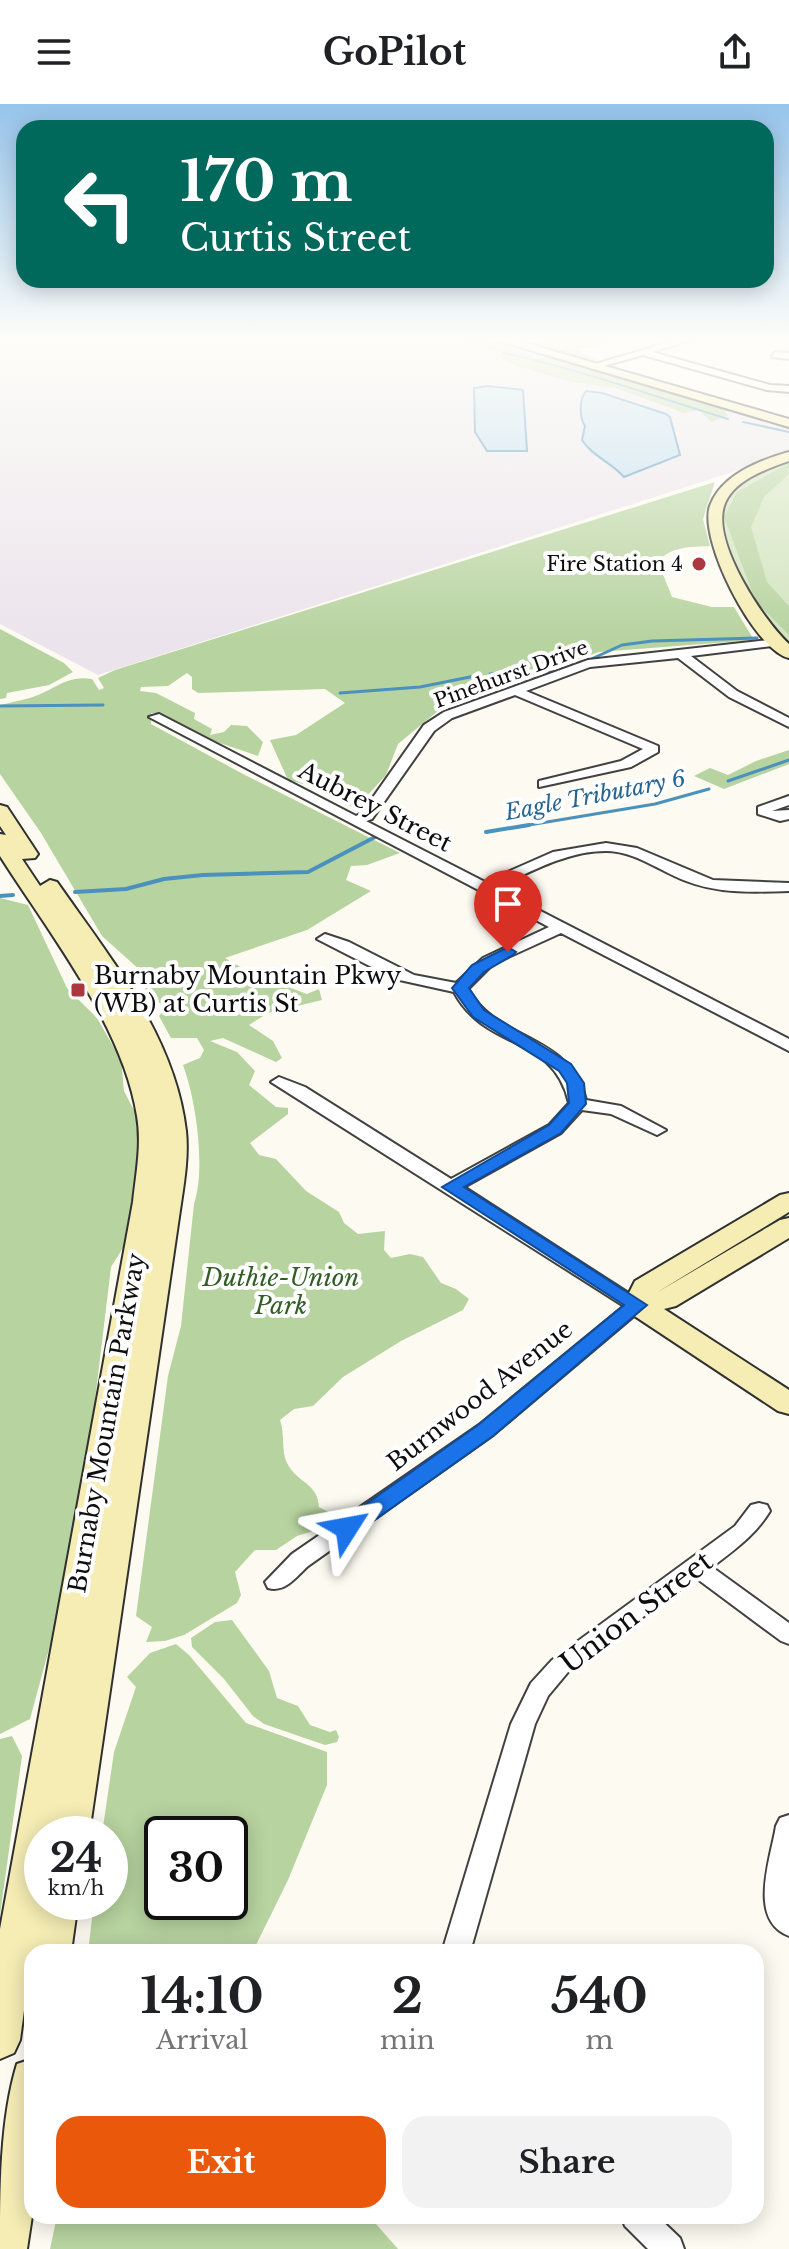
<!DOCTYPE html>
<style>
body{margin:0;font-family:"Libre Baskerville",serif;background:#f2f2f2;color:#202124;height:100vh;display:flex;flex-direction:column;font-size:30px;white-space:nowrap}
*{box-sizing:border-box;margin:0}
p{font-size:26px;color:#757577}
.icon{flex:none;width:44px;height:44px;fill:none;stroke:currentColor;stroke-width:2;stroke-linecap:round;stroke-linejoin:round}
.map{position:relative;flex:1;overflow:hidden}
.panel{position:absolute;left:24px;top:1840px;width:740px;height:280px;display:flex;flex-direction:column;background:#fff;border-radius:24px;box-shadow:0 4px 20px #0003}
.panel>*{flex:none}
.banner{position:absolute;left:16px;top:16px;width:758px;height:168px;border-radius:24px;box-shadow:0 4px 20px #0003;background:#00695c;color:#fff;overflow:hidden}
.speed{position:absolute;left:24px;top:1712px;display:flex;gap:16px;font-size:40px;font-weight:700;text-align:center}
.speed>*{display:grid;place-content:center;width:104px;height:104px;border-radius:50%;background:#fff;box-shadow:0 4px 20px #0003;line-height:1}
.speed small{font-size:20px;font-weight:400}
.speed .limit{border:4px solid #111;border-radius:12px;background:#fff;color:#111}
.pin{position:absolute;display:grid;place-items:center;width:68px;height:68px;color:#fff;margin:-82px -34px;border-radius:50% 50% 50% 0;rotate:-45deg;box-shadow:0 0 8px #0007}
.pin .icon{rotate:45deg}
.me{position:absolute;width:88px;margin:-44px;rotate:56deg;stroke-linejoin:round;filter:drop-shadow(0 0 6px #0008)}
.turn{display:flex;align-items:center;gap:28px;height:168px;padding:0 32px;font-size:36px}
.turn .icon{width:104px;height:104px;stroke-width:2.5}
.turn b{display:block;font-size:56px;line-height:68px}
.eta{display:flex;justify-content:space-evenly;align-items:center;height:136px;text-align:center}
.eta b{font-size:48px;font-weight:700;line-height:56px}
.button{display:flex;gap:16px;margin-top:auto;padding:16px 32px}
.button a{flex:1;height:92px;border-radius:24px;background:#ea580c;color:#fff;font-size:32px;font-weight:700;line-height:92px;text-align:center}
.button a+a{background:#f2f2f2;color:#202124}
header{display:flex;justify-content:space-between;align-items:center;height:104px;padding:0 32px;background:#fff;font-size:36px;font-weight:700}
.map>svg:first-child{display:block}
.industrial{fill:#ebe4ec}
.green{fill:#d2e4be}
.forest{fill:#b7d39f;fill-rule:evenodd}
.water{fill:#bbdcef;stroke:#4b91bd;stroke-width:2}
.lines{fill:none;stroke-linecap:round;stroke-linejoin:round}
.stream-far2{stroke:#4b91bd;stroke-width:2}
.stream-far1{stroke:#4b91bd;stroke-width:3}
.stream{stroke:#4b91bd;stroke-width:4}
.street-casing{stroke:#414141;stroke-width:4}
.secondary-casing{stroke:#303030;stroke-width:4}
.street{fill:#fff;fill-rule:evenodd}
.secondary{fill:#f5edb4;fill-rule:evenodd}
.route{fill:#1a73e8;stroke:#114b97;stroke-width:2}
.poi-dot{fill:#ad373e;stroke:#fff;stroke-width:3}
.labels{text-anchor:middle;stroke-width:8;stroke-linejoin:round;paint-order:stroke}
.far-poi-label{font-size:20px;fill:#0e0e0e;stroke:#fff;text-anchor:end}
.far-street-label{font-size:20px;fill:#0e0e0e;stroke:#fff}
.far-water-label{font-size:22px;font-style:italic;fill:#266491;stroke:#fff}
.street-label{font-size:24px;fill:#0e0e0e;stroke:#fff}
.poi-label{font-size:24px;fill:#0e0e0e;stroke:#fff;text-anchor:start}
.park-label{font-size:24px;font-style:italic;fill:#325e26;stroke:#fff}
.near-street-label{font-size:28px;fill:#0e0e0e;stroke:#fff}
</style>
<header><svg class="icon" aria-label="menu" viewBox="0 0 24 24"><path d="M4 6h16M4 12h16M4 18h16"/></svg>GoPilot<svg class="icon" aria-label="share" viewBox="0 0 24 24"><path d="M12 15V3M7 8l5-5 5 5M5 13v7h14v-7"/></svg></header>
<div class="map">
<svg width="789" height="2145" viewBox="0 0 789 2145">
<rect width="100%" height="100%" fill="#fdfbf1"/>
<path class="industrial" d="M0 236H497L789 320V350L98 571 0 520Z"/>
<path class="green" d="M789 354V544C780 533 769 523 760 511 748 494 716 423 721 403 728 376 767 364 789 354Z"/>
<path class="forest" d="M461 236C480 236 497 236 515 245L511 248 529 250 535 255 554 253 724 304 728 312 711 318 699 306 684 309 615 284 572 278 516 262 498 252 502 249Z
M551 236H610L596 243 578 245 586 252 603 255 580 256 529 240Z
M789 359V370L764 393 751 423 767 478 789 502V531L756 498 724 413 737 388Z
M715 378 703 415 710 442C691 443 670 442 658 458L672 493 712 503H734L754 536 599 548 444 602 398 640 386 671 364 695 361 704 345 701 333 688 288 676 270 636 296 631 345 599 325 585 198 589 192 585V573L187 569 168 582 141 583 140 587 156 589 195 609 194 615 212 625 210 631 224 628 231 621 247 622 263 638 258 652 214 637 163 610 151 609V620L243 670 400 749 367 761 351 762 346 776 371 787 307 826 225 854 251 869 307 890 319 885 322 896 268 909 249 921 273 937 282 954 276 958 223 934 210 937 237 948 255 967 249 981 276 1003 288 1004V1010L250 1039 259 1051 276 1055 306 1087 339 1108 344 1119 358 1130 385 1127 384 1146 391 1154 410 1150 423 1153 441 1179 456 1185 469 1195 463 1206 401 1237 343 1273 313 1302 294 1305 280 1316C285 1329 281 1348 287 1359 297 1379 318 1379 319 1403L330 1409 320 1425 297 1432 276 1446H255L235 1468 241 1491 237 1499 184 1531 165 1537 146 1538 152 1523 136 1512 168 1272 181 1222 194 1100C206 1064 196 996 183 961L200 954 204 946 197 934H171L159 912 166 903 147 891 141 867 102 832 41 729 0 670V601C12 598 26 596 38 591 58 583 68 571 92 575L99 586 104 584 98 574 115 566Z
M0 525 64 559 73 568 49 581 7 589 6 594 0 595Z
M789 646V660L724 685 694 672 710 664 728 671 756 657Z
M0 794 28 801 67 884 97 914 121 956 124 987 138 1014 139 1049 133 1128 111 1163 83 1396 55 1523 30 1615 0 1630Z
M232 1516 269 1567 277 1594 298 1602 310 1621 330 1628 336 1626 339 1633 337 1638 325 1641 264 1620 253 1612 224 1575 192 1543 191 1534 215 1518Z
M176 1540 189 1551 246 1619 327 1648V1681L288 1776 256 1841 257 1848H88L94 1798H110V1730H102L114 1648 136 1583 127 1573 150 1549ZM230 1730V1798H162V1730Z
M12 1632 22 1652 0 1811V1635Z
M57 2112H369L398 2145H50Z"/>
<path class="water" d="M488 282 523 286 527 347H487L475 328 474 284Z
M586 287 602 289 666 310 670 313 680 351 624 373C611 358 592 352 582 336L585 322C579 313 579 296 586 287Z"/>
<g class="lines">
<path class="stream-far2" d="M503 249C579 265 653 292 728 315
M743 318 789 328"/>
<path class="stream-far1" d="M587 557 622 541 652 537 757 534
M490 570 556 568
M340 589 420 583 480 571
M0 602 103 601
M728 677 789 656
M517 723 655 700 709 685"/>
<path class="stream" d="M486 728 529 721
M75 788 126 785 164 775 203 771 308 768 377 732
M0 792 13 791"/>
<defs>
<path id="street" d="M678 236H691L652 248 770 281 789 282V288L767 286 643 251 592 265 588 262Z
M775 248 789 249V255L772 253Z
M777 535 781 537V541L691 552 737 587 789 614V623L729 593 678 554 590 563 526 587 658 642V648L631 663 539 683V677L621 657 643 645 515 591 452 614 434 627 372 715 366 717 485 778 553 748 606 739 637 744 713 776 789 779V787C754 788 719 790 686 777 659 767 635 747 606 747 567 747 530 768 496 784L789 935V947L561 829 493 860 468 885C498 939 569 928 586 996L621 1002 666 1026 657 1031 611 1010 582 1006 561 1029 464 1083 647 1201 493 1331 308 1462C296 1473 285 1489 268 1484L265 1478 292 1450 479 1321 624 1202 271 978 279 973 305 983 451 1075 549 1021 569 999C553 929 486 948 454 888L395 875 317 835 325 830 349 838 414 871 456 879 483 854 549 823 149 613 159 610 356 712 362 709 424 621 444 608 588 556Z
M789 692V701L772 707 789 706V715L780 717 758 710V703Z
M759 1399 767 1401 770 1407C755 1432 734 1446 712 1463L789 1519V1540L781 1537 696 1474 568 1568 548 1592 535 1620 470 1848H442L511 1620 531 1579 552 1556 735 1422 751 1401Z
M789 1711V1832C747 1816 771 1754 776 1722L780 1714Z
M621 2112H657L680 2134 684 2145H648L625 2122Z"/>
<path id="secondary" d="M496 236H515L789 315V323Z
M789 348V357C766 365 732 377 724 402 712 439 763 516 789 540V554C754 546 698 435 710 402 721 371 760 356 789 348Z
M0 701 7 703 38 750 35 754 22 755 40 782 50 776 57 778C110 854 175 932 186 1027 189 1055 183 1085 179 1113L89 1730H42V1798H78L71 1848H32L20 1936 14 1949 0 1955V1825L133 1098C136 1070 142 1040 137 1012 123 922 49 829 0 752V730L6 731 0 722Z
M789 1089V1108L656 1189 780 1116 789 1114V1134L676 1202 664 1205 789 1286V1310L778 1307 627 1207 623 1201 635 1177 780 1091Z
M32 1955V2112L27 2145H0C0 2086 0 2016 17 1960Z"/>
</defs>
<use href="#street" class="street-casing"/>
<use href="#secondary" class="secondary-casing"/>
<use href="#street" class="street"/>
<use href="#secondary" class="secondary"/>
</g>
<linearGradient id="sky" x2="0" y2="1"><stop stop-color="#96c4eb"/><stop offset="0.44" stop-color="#fefdf9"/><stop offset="1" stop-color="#fefdf9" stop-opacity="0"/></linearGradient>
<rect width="789" height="536" fill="url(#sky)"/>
<path class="route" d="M508 843 516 848 513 851 484 868 469 884 484 906 571 960 584 979 586 1000 561 1029 464 1083 647 1201 493 1332 355 1430H339L335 1424 339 1419 478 1321 624 1201 442 1083 549 1021 569 999 567 979 559 967 473 913 452 884 472 861Z"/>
<g class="poi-dot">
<circle cx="699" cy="460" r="8"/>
<rect x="70" y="878" width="16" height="16" rx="4"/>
</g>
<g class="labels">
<g class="far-poi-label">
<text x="683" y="467">Fire Station 4</text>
</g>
<g class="far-street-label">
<text transform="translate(511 570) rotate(-20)" y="7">Pinehurst Drive</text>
</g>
<g class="far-water-label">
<text transform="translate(595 691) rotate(-11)" y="8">Eagle Tributary 6</text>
</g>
<g class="street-label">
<text transform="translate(375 703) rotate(27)" y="8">Aubrey Street</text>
<text transform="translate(480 1292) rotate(-38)" y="8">Burnwood Avenue</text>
<text transform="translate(107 1319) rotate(-80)" y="8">Burnaby Mountain Parkway</text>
</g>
<g class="poi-label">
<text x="94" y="880">Burnaby Mountain Pkwy<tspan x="94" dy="28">(WB) at Curtis St</tspan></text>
</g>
<g class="park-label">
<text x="281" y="1182">Duthie-Union<tspan x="281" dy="28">Park</tspan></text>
</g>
<g class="near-street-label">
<text transform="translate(636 1508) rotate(-37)" y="10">Union Street</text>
</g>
</g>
</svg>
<div class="speed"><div>24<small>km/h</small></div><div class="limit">30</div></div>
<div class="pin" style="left:508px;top:848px;background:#d93025"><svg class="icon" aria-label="arrive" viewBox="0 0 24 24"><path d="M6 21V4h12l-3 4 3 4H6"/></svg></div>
<svg class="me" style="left:347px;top:1424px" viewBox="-20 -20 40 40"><path d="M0-17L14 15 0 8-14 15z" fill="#1a73e8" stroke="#fff" stroke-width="4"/></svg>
<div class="banner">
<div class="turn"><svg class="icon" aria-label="left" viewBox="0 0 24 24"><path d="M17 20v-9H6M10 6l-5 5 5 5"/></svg><div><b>170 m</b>Curtis Street</div></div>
</div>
<section class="panel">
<div class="eta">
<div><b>14:10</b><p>Arrival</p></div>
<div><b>2</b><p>min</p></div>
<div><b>540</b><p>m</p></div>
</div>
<div class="button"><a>Exit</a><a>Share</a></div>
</section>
</div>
